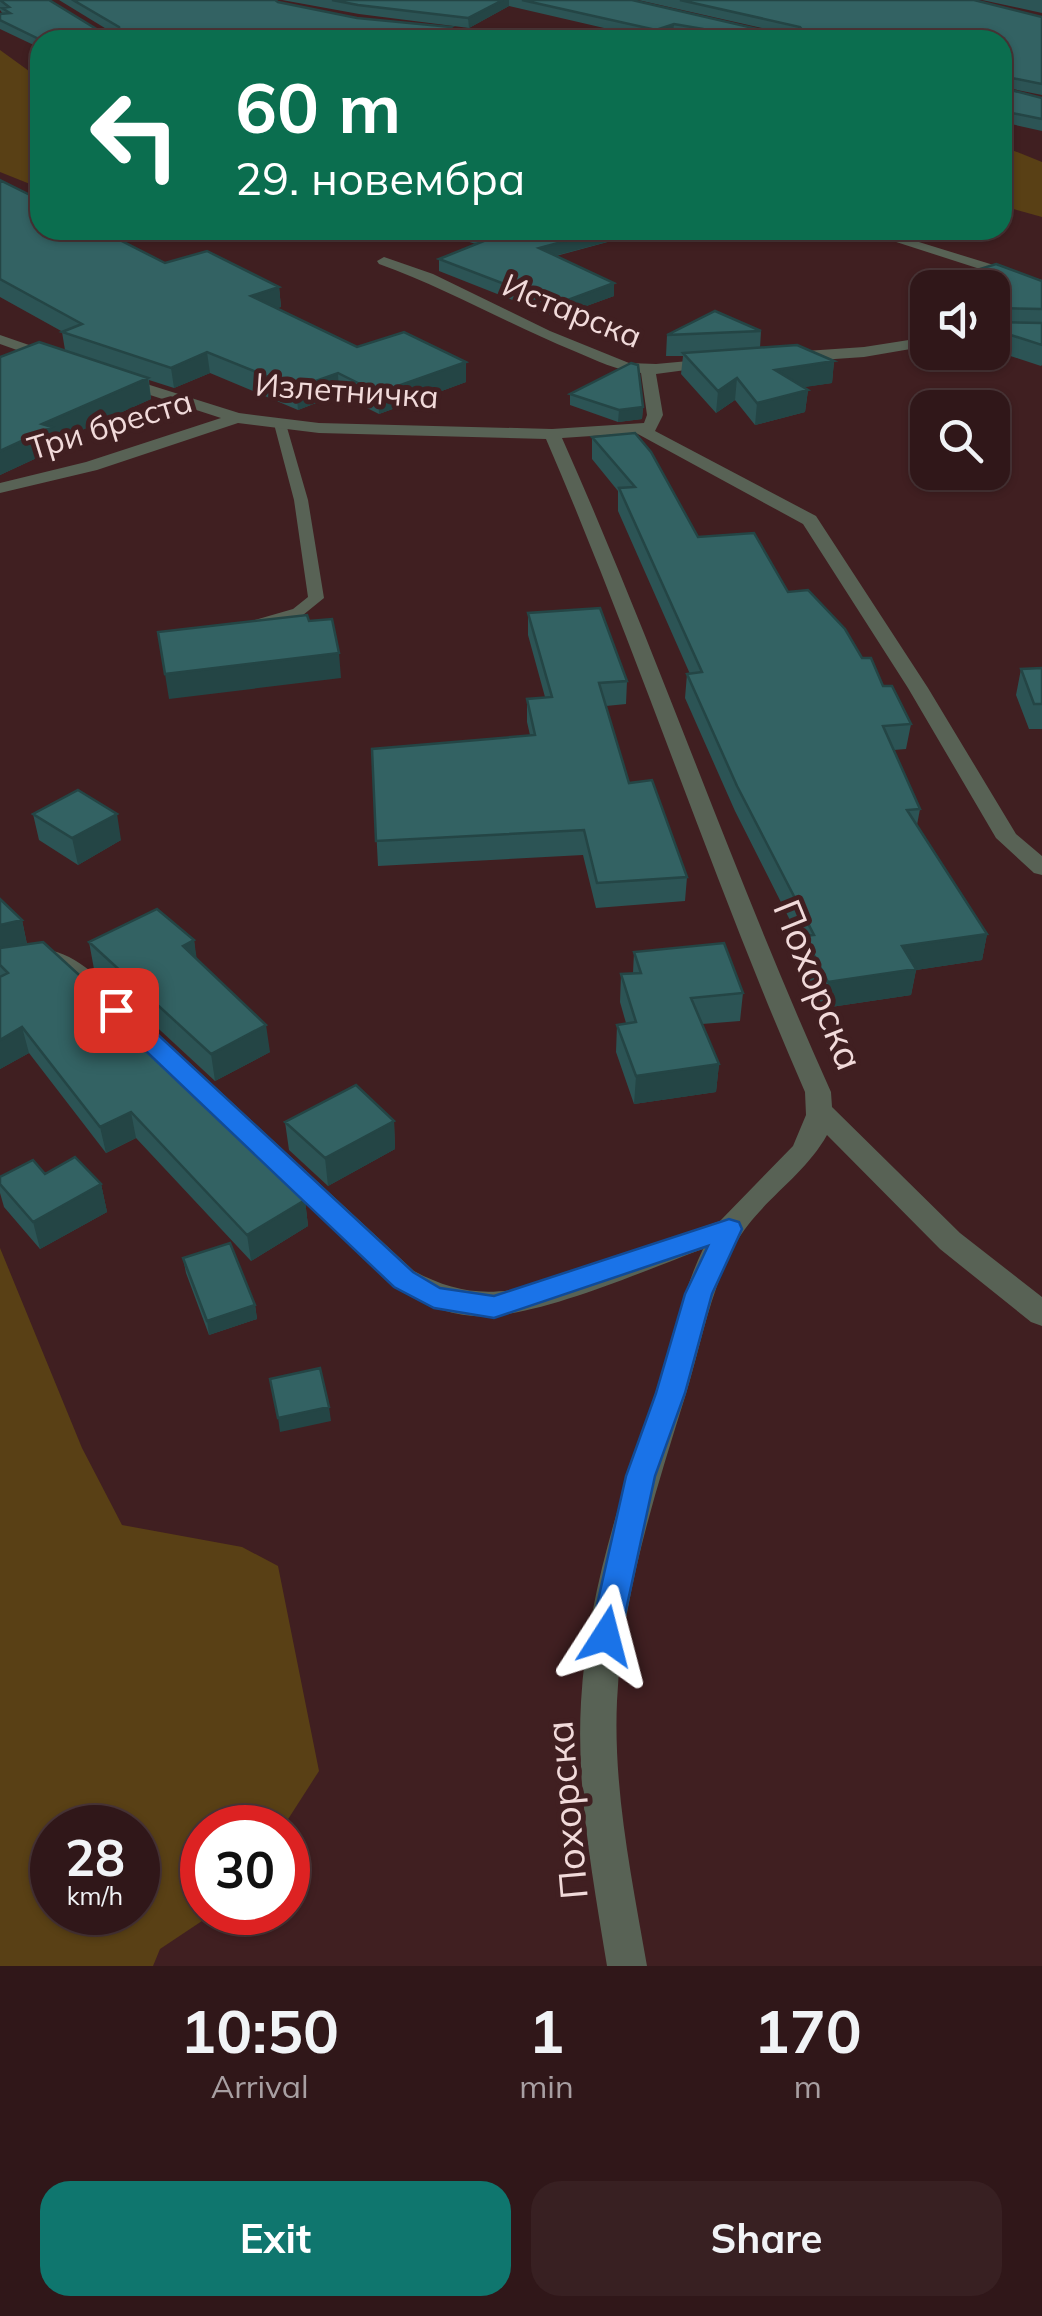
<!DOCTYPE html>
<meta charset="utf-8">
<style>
body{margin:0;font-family:Mulish,sans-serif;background:#382022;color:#f1f3f6;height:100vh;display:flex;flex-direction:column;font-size:38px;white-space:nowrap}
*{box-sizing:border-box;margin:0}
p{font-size:32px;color:#a89fa2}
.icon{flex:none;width:55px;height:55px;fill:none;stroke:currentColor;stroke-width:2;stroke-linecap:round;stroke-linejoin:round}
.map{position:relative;height:1966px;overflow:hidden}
.drawer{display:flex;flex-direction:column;background:#301719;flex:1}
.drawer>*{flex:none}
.hud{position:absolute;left:30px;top:30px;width:982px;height:210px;border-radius:30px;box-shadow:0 2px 8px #0004,0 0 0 2px #4b3638;background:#0b6e4f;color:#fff;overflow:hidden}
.buttons{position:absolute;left:910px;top:270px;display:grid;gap:20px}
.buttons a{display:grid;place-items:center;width:100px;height:100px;border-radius:20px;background:#301719;box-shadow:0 2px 8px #0004,0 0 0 2px #4b3638;font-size:50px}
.speed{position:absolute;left:30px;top:1805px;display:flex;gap:20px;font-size:50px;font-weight:700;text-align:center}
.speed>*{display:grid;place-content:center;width:130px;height:130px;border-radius:50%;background:#301719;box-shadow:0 2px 8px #0004,0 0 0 2px #4b3638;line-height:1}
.speed small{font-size:25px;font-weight:400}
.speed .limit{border:15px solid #d22;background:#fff;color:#111}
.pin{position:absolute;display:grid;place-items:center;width:85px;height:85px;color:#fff;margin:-42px;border-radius:20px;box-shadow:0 5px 15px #0006}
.me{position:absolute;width:110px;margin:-55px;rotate:9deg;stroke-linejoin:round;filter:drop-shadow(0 0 8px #0008)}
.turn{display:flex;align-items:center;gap:35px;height:210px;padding:0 40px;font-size:45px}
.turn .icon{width:130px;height:130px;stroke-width:2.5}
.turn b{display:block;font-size:70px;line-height:85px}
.eta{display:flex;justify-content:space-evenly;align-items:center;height:170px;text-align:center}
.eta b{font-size:60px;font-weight:700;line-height:70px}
.action{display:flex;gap:20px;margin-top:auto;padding:20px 40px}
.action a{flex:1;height:115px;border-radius:30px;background:#0f766e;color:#fff;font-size:40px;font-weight:700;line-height:115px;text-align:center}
.action a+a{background:#382022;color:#f1f3f6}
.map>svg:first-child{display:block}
.green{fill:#594015;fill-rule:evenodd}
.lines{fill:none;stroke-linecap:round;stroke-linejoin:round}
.lane{fill:#586255;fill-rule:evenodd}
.street{fill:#586255;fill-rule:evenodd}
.wall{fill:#2c5455}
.shaded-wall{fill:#244545}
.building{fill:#336263;stroke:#244545;stroke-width:2.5}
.route{fill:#1a73e8;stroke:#114b97;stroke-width:2.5}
.labels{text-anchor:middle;stroke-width:10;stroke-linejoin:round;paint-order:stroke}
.far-street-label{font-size:32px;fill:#f1dada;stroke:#401f21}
.street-label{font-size:38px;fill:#f1dada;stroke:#401f21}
</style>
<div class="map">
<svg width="1042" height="1966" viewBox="0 0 1042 1966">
<rect width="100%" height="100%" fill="#401f21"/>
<path class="green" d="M0 50 40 79V188L0 172Z
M1002 146 1042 162V217L1003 206Z
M0 1248 82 1448 122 1525 242 1547 278 1566 319 1771 283 1827 202 1828V1912L214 1913 160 1949 153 1966H0ZM52 1828H138V1912H52Z"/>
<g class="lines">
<path class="lane" d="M280 420 286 424 308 500 324 598 303 615 253 630 245 625 248 622 293 609 308 597 294 500 274 424Z"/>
<path class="street" d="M414 25 467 29 472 32 467 35 417 30Z
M859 230H880L1042 280V289Z
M384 257 433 274 550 331 629 363 656 364 721 358V364L716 366 656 374 663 415 655 431 816 516 928 688 1016 834 1042 856V875L1034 873 996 838 908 688 803 524 636 433 562 438C658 653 734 877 831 1092L832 1107 960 1233 1042 1297V1326L1031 1322 940 1249 827 1135C803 1178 757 1203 735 1245 709 1293 701 1346 685 1397 654 1496 622 1596 617 1701 613 1790 632 1879 647 1966H607C593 1879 576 1790 581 1702 587 1598 620 1498 653 1400 670 1349 680 1298 703 1249 645 1270 531 1321 473 1316 445 1314 418 1302 394 1287L145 1048 149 1042H167L414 1271C451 1291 482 1296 523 1288L720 1221 793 1146 806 1115 805 1092C711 877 639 654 546 439L319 433 238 423 97 470 0 493V483L86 462 221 418 113 383V377L118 375 239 413 319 423 552 429 644 423 647 415 641 373C617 371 596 360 574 351 508 324 446 288 379 264L377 261Z
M0 335 61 356 64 359 56 364 0 344Z
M928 337V346L864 357 791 362 783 357 791 352 864 347Z
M38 948C76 952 96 976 123 1001L127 1007 123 1013H105C64 973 60 956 0 972V956Z"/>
</g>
<path class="wall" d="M0 0 103 33H113L59 0H275L278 2 451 37 40 40V48L0 29V14H3L0 10Z
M282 0H632L779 34 784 33 638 0H974L1042 17V95L1003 87V88L1042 98V131L1002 122V40H706L673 34 656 40 509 6 469 28 359 14Z
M982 0H1042V13Z
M0 180 165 263 279 287 281 307 277 308 357 347 466 362V382L379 414 339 394 298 410 210 373 174 388 149 380 151 399 55 442 56 449 0 475V357L65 350 62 332H63L0 297Z
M429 230H652L556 256 614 296 556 317 439 271V259L476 244Z
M1042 281V365L1041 366 992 350V288H932V284Z
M761 331 760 348 834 361 832 383 803 387 808 390 805 412 755 425 735 400 716 413 681 374 683 356H666L667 335Z
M570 394 643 407 642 419 618 422 570 405Z
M592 437 698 537 788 592 862 658 883 686 911 724 906 749 894 750 920 809 917 825 987 934 982 960 916 970 911 995 824 1008 800 963 803 946 735 811 685 698 687 674H690L618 511V491L592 459Z
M528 613 627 681 626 704 606 706 629 783 687 877 685 901 596 908 583 855 378 866 372 749 530 735 527 722V699L545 697 528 635Z
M1042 668V729H1029L1016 695 1021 669Z
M33 814 121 840 78 865 39 840Z
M0 899 22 920 27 944 183 1070 184 1079 305 1200 308 1226 251 1261 136 1138 106 1153 29 1053 0 1069Z
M194 940 196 959 270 1052 215 1081 94 969 89 942Z
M634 952 743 993 740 1021 702 1024 719 1064 716 1092 634 1104 616 1052 617 1025 626 1023 620 1002 621 974 633 973Z
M394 1121 395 1149 328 1186 289 1150 285 1122Z
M45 1174 101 1184 107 1212 40 1249 4 1207 0 1193V1177Z
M183 1258 255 1305 257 1319 209 1335 186 1273Z"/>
<path class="shaded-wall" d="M503 0H509V6L469 28 468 18Z
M674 24 673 34 656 40V30Z
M451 27V37L446 40H427Z
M607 230H652L539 260V248Z
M614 283V296L556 317 557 304Z
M279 287 281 307 253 315 251 296Z
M207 352 210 373 174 388 171 368Z
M834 361 832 383 773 392 775 370Z
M466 362V382L379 414 378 393Z
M338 373 339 394 298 410 296 388Z
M148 378 151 399 55 442 56 449 0 475V451L42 424Z
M737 378 735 400 716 413 718 391Z
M808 390 805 412 755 425 757 403Z
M643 407 642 419 618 422 619 410Z
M339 653 341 678 169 699 165 674Z
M117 814 121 840 78 865 72 838Z
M22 920 27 945 0 952V925Z
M987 934 982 960 916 970 911 995 824 1008 828 982 902 946Z
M194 940 198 967 183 946Z
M266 1025 270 1052 215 1081 211 1054Z
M22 1027 29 1053 0 1069V1040Z
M719 1064 716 1092 634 1104 636 1076Z
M131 1112 136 1138 106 1153 100 1127Z
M394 1121 395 1149 328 1186 325 1158Z
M296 1177 299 1202 287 1182Z
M101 1184 107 1212 40 1249 33 1222Z
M305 1200 308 1226 251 1261 247 1235Z
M255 1305 257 1319 209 1335 207 1321Z
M329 1407 331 1421 280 1432 278 1418Z"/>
<path class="building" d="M0 0H49L103 33H120L119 27 73 0H275L278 2 357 18 451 27 427 40H41L0 20V14L10 13 2 8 9 7Z
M332 0H503L468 18 358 5Z
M522 0H632L779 34 803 31 800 27 680 0H974L1042 17V84L1002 76V40H744L703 29 674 24 656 30Z
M1002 86 1003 88 1042 98V119L1002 111Z
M0 180 40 200V230H100L165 263 207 251 279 287 251 296 357 347 404 332 466 362 378 393 338 373 296 388 207 352 171 368 62 332 82 324 0 279Z
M469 230H607L539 248 614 283 557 304 439 259 494 237Z
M996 264 1042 281V309L993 308 992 288H942L932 284Z
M715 311 761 331 667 335Z
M992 318 995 322 1042 323V345L992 329Z
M39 342 148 378 42 424 52 427 0 451V357Z
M797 345 834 361 775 370 808 390 757 403 737 378 718 391 683 353Z
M631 363 638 365 643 407 619 410 570 394Z
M635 433 651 452 698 537 754 533 788 592 808 590 845 629 862 658H871L883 686H892L911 724 883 726 920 809 907 810 987 934 902 946 916 969 828 982 804 936 814 935 737 786 687 674 702 672 619 488 635 487 592 437Z
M600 608 627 681 599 683 629 783 652 780 687 877 597 883 584 830 376 841 372 749 535 735 527 699 552 697 528 613Z
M307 615 309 621 332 619 339 653 165 674 158 632Z
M1042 668V704H1034L1021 669Z
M78 790 117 814 72 838 33 814Z
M0 899 22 920 0 925Z
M157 909 194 940 183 946 266 1025 211 1054 89 942Z
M43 942 183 1070 178 1073 248 1144 256 1139 296 1177 287 1182 305 1200 247 1235 131 1112 100 1127 22 1027 0 1040V977L8 973 0 965V948Z
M724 943 743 993 691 998 719 1064 636 1076 617 1025 636 1022 621 974 641 973 634 952Z
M356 1085 394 1121 325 1158 285 1122Z
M75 1157 101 1184 33 1222 0 1184V1177L33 1160 45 1174Z
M230 1243 255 1305 207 1321 183 1258Z
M320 1368 329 1407 278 1418 270 1379Z"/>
<path class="route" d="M116 1002 125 1004 413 1272 440 1288 494 1296 729 1219 739 1222 742 1229 712 1294 685 1393 655 1476 618 1647 606 1651 595 1647 590 1636 626 1476 656 1393 685 1294 708 1246 494 1318 434 1308 394 1287 108 1015 105 1010 108 1004Z"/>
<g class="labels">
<g class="far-street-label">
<text transform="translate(572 311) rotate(22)" y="11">Истарска</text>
<text transform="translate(347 391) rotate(4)" y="11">Излетничка</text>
<text transform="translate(110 425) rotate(-17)" y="11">Три бреста</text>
</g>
<g class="street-label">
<text transform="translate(818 985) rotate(68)" y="13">Похорска</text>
<text transform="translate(567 1810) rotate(-95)" y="13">Похорска</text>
</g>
</g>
</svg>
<div class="buttons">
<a><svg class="icon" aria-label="sound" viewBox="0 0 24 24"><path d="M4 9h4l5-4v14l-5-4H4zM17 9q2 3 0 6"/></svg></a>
<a><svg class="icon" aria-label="search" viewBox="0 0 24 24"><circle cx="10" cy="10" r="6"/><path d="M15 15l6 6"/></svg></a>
</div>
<div class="speed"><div>28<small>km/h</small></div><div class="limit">30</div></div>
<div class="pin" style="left:116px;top:1010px;background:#d93025"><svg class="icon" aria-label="arrive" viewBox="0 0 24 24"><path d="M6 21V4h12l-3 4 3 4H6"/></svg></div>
<svg class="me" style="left:606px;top:1636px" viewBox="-20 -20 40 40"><path d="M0-17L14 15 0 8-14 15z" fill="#1a73e8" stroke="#fff" stroke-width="4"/></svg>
<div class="hud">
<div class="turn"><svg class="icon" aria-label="left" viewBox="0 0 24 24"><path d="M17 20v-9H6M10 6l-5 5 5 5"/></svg><div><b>60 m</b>29. новембра</div></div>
</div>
</div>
<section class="drawer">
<div class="eta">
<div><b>10:50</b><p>Arrival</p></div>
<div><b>1</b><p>min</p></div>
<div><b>170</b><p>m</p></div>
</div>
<div class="action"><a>Exit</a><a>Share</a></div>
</section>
